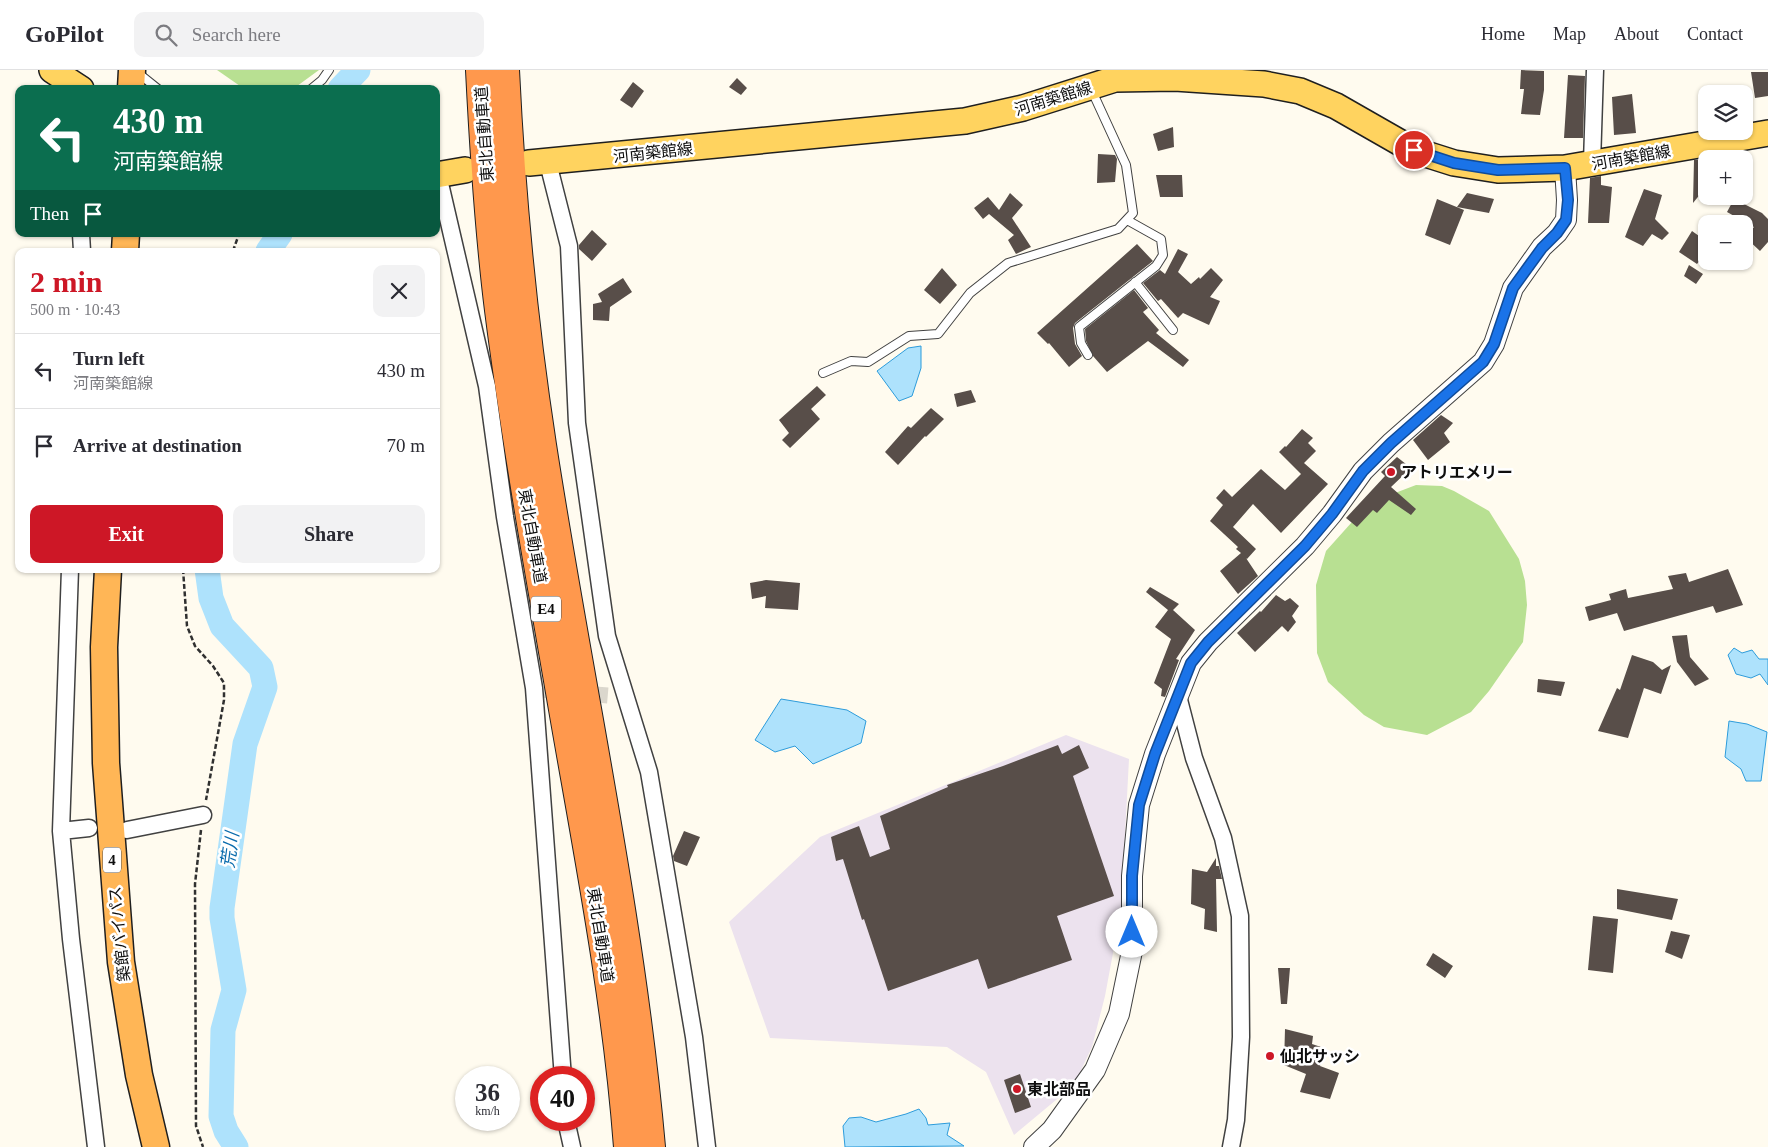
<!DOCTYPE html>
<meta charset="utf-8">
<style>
body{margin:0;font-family:"Times New Roman","Noto Sans JP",serif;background:#f2f2f3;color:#2b2b33;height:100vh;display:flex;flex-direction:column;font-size:19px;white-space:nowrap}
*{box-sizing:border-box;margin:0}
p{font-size:16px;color:#7c7c81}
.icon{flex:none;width:28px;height:28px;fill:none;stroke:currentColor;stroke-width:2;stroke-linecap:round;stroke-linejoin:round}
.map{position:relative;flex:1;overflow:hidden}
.side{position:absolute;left:15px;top:178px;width:425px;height:325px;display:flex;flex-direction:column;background:#fff;border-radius:10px;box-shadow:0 1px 4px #0004}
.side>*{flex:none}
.guide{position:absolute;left:15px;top:15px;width:425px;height:152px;border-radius:10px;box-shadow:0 1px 4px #0004;background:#0b6e4f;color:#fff;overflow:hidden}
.fabs{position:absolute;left:1698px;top:15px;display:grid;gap:10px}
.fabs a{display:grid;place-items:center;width:55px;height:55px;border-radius:10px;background:#fff;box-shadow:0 1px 4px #0004;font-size:25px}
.speed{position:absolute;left:455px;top:996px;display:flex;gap:10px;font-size:25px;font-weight:700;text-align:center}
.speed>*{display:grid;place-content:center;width:65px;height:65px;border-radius:50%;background:#fff;box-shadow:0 1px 4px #0004;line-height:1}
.speed small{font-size:12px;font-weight:400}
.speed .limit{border:8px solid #d22;background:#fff;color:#111}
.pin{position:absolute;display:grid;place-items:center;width:42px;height:42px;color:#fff;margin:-21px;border:2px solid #fff;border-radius:50%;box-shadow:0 1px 5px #0007}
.me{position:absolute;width:55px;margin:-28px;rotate:0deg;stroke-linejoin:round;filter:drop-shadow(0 0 4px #0008)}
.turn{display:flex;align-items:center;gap:18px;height:105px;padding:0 15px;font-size:22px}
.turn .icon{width:65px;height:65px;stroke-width:2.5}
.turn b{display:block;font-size:35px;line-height:42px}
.then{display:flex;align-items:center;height:48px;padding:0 15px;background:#0003;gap:10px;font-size:19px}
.round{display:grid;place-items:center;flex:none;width:52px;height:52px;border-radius:10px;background:#f2f2f3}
.summary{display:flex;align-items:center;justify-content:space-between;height:85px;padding:0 15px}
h1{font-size:30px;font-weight:700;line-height:38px;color:#cd1726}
.action{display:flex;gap:10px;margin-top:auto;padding:10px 15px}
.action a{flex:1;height:58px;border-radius:10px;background:#cd1726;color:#fff;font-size:20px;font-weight:700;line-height:58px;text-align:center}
.action a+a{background:#f2f2f3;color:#2b2b33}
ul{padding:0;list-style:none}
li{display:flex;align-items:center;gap:15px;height:75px;padding:0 15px;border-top:1px solid #e1e1e2}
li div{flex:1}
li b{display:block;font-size:19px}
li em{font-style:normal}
header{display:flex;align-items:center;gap:30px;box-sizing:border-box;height:70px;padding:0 25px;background:#fff;border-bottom:1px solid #e1e1e2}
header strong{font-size:24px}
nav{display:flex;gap:28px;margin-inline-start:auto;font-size:18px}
.search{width:350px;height:45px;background:#f2f2f3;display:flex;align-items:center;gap:12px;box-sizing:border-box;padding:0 18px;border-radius:10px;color:#7c7c81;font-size:19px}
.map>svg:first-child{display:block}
.industrial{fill:#ece2ee}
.forest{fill:#b8e092}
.water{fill:#aee2fc;stroke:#2d9cdb}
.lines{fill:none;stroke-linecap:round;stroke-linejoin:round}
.river{stroke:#aee2fc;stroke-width:25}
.building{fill:#584e49}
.minor-tunnel{stroke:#dbd7cd;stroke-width:16;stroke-dasharray:16 8;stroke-linecap:butt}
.service-casing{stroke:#414141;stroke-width:10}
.minor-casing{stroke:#414141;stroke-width:19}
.tertiary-casing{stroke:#414141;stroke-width:22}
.primary-casing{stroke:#1f1f1f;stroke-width:28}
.trunk-casing{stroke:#1f1f1f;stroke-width:29}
.motorway-casing{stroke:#1f1f1f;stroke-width:30}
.path{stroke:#303030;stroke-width:2.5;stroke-dasharray:5 2.5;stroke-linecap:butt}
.service{stroke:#fff;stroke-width:8}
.minor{stroke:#fff;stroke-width:16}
.tertiary{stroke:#fff;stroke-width:20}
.primary{stroke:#ffd35f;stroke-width:25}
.trunk{stroke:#ffb656;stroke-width:26}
.motorway{stroke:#ff984d;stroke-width:28}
.route-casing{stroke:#114b97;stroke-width:12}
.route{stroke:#1a73e8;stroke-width:9}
.poi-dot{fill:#cd1726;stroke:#fff;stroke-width:2}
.labels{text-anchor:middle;stroke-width:5;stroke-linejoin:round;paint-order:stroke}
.shield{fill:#fff;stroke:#565656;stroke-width:1}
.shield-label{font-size:15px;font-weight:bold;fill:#0e0e0e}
.street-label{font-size:16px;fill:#0e0e0e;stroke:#fff}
.poi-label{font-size:16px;font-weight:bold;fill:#0e0e0e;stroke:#fff;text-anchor:start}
.water-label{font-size:18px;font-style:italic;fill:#0a6cad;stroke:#fff}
</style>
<header>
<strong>GoPilot</strong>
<div class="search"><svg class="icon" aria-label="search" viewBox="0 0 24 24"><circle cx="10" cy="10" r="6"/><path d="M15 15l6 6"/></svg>Search here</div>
<nav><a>Home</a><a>Map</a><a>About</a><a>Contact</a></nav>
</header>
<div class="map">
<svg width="1768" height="1077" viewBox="0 0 1768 1077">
<rect width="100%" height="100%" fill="#fffbef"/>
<path class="industrial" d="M1066 665 1129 689 1121 840 1105 926 1092 977 1074 1015 1014 1065 986 1002 947 977 770 968 729 852 820 767Z"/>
<path class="forest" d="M217 0H319L293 19H264L240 16Z
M1416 415 1442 416 1454 421 1489 441 1519 489 1525 511 1527 535 1523 572 1489 621 1471 642 1427 665 1384 657 1364 645 1328 612 1317 583 1316 515 1326 481 1369 433Z"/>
<path class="water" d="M921 276V298L912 326 899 331 877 301 908 278Z
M1734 578 1742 583 1752 580 1759 589H1768V615L1760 604 1751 608 1736 604 1728 585Z
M781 629 847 640 866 651 861 673 813 694 795 676 775 682 755 670Z
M1729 651 1747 654 1767 662 1761 711H1746L1741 699 1725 687Z
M919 1039 926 1048 928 1055 950 1053 947 1065 964 1076 845 1077 843 1056 849 1048 861 1047 876 1052 906 1044Z"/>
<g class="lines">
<path class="river" d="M340 19 358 0
M268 181 280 164
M207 499 211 528 222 556 261 598 265 617 245 674 222 838V848L234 920 223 960 221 1046 226 1061 236 1077"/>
</g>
<path class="building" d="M1521 0 1544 1V20L1540 45 1521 44 1524 19H1520Z
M1751 2H1768V26L1755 28Z
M1568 5 1585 6 1583 68H1564Z
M737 8 747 18 741 25 729 17Z
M633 12 644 21 632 38 620 30Z
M1632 24 1636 63 1614 65 1612 27Z
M1173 57 1174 77 1158 81 1153 64Z
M1098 84 1115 85 1117 89 1115 112 1097 113Z
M1706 89V117L1693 133 1694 90Z
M1156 105H1182L1183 127H1160Z
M1601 106V115L1612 117 1609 153H1588L1590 108Z
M1644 119 1662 125 1655 149 1669 163 1662 170 1652 164 1643 176 1625 167Z
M1010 123 1023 135 1012 148 1031 177 1016 184 1008 170 1014 165 989 144 983 149 974 138 988 127 999 140Z
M1467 123 1494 129 1489 143 1457 137Z
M1437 129 1464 140 1450 175 1425 165Z
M1734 129 1762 143 1768 149V172L1760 181 1745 167 1754 157 1727 142Z
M592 160 607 174 592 191 579 179V175Z
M1692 161 1706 171V183L1697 194 1679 182Z
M1137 174 1153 191 1075 253 1073 258 1075 274 1082 286 1069 297 1049 273 1048 274 1037 263Z
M1178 179 1188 184 1178 202 1191 214 1199 207 1200 209 1211 198 1223 210 1210 227 1220 231 1209 255 1183 243 1178 248 1161 229 1158 231 1143 213 1160 200 1165 204Z
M1689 195 1703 204 1696 214 1684 206Z
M942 198 957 215 940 234 924 220Z
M623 208 632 222 610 237 609 251 593 250V234L602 232 598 224Z
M1134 220 1148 238 1143 242 1159 260 1156 263 1189 290 1183 297 1148 271 1107 302 1093 286 1086 271 1085 259Z
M817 316 826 325 811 339 820 349 790 378 782 370 789 363 779 350Z
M971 320 976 332 957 337 954 324Z
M931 338 944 349 926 367 925 366 898 395 885 382 908 356 911 358Z
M1441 345 1453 353 1444 363 1450 372 1428 390 1413 370Z
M1302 359 1313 368 1308 373 1316 381 1304 393 1328 414 1281 463 1253 434 1233 457 1256 479 1247 489 1246 488 1258 506 1238 524 1220 501 1241 483 1236 479 1238 477 1210 451 1223 435 1216 428 1224 419 1232 427 1261 399 1285 420 1301 404 1279 382 1285 376 1286 377Z
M1397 387 1411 398 1391 417 1416 439 1411 445 1389 430 1377 443 1373 440 1357 457 1346 448 1385 406 1381 402Z
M1728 499 1743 535 1716 543 1713 536 1624 561 1617 543 1589 551 1585 537 1611 530 1609 524 1626 519 1628 528 1673 519 1668 506 1686 503 1689 512Z
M766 510 800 513 798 540 765 538 766 526 752 529 750 513Z
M1150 517 1179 534 1173 540 1195 560 1176 589 1179 590 1165 627 1161 626 1162 619 1154 613 1171 569 1155 557 1168 540 1146 522Z
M1276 525 1285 531 1290 528 1299 536 1292 546 1296 552 1288 562 1282 556 1255 582 1237 563 1260 541 1261 542Z
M1687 565 1690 587 1709 609 1695 616 1677 592 1672 566Z
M1632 585 1653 592 1662 600 1671 595 1661 624 1644 618 1628 668 1598 661 1617 618 1620 620Z
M1538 609 1565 612 1561 626 1537 622Z
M1058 675 1062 684 1079 675 1089 698 1073 706 1114 826 1057 846 1072 890 988 919 978 889 888 921 864 849 862 850 843 789 836 791 831 767 859 756 870 787 890 779 880 746 948 717 947 715 1003 696Z
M684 761 700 767 687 796 674 791 673 786Z
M1216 788V796H1219L1222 809H1216L1217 862 1204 859 1205 839 1191 834 1192 799 1207 802Z
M1617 819 1678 829 1672 850 1617 839Z
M1593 846 1618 849 1613 903 1588 900Z
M1671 861 1690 865 1682 889 1665 882Z
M1433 883 1453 896 1445 908 1426 895Z
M1278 898H1290L1287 934H1281Z
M1285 959 1313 966 1312 974 1324 978 1320 996 1339 1003 1330 1029 1300 1022 1306 1004 1284 995Z
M1020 1004 1031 1037 1015 1043 1004 1010Z"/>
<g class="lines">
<path class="minor-tunnel" d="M544 620 614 626"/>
<defs>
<path id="service" d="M138 3 158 19
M311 19 322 10 329 0
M1135 212 1173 260
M1088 285 1081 273 1079 257 1156 196 1163 185 1161 169 1127 150
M823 303 851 291 868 292 909 266 938 264 970 223 1008 193 1118 159 1133 143 1126 95 1092 21"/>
<path id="minor" d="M548 93 569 176 577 353 607 566 649 702 694 967 707 1077
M1592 93 1595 0
M438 105 487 316 505 447 534 618 563 1008
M81 164 82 181
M70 499 61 761 71 869 96 1077
M1178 626 1194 688 1223 768 1240 846 1241 967 1236 1050 1231 1077
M127 760 203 745
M61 761 89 758
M566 1050 572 1077"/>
<path id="tertiary" d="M1034 1077 1052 1060 1095 1000 1119 944 1132 881V806L1139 735 1155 684 1191 593 1208 572 1305 476 1332 444 1363 401 1391 373 1483 292 1494 274 1513 218 1542 177 1557 163 1566 150 1567 130 1565 98"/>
<path id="primary" d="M52 0 81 19
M529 93 965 51 1023 38 1115 9 1175 8 1264 14 1300 21 1336 36 1413 80 1454 93 1498 100 1565 98 1768 63
M436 105 465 100"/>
<path id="trunk" d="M131 19 132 0
M125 181 126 164
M108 499 104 577 106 693 121 892 139 1005 156 1077"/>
<path id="motorway" d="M480 0C484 80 489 160 499 240 516 374 540 506 563 639 588 784 617 930 628 1077
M505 0C511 126 523 251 542 375 578 609 630 841 651 1077"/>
</defs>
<use href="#service" class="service-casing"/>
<use href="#minor" class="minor-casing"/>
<use href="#tertiary" class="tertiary-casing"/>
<use href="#primary" class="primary-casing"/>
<use href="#trunk" class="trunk-casing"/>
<use href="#motorway" class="motorway-casing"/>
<path class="path" d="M233 181 239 164
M183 499 187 556 195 576 213 596 224 613V630L206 730
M201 760 195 814 196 1056 203 1077"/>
<use href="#service" class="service"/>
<use href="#minor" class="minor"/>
<use href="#tertiary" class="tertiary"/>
<use href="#primary" class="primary"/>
<use href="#trunk" class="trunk"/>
<use href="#motorway" class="motorway"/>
</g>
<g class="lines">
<defs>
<path id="route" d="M1132 862V806L1139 735 1155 684 1191 593 1208 572 1305 476 1332 444 1363 401 1391 373 1483 292 1494 274 1513 218 1542 178 1557 163 1566 150 1568 130 1565 98 1498 100 1454 93 1414 80"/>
</defs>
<use href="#route" class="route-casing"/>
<use href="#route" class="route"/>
</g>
<g class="poi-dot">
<circle cx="1391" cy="402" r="5"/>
<circle cx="1270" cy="986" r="5"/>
<circle cx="1017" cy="1019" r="5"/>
</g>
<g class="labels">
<g class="shield">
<rect x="531" y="526.5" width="30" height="25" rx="4"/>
<rect x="103" y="777.5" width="18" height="25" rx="4"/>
</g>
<g class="shield-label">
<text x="546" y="544">E4</text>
<text x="112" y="795">4</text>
</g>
<g class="street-label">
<text transform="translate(1053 28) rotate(-17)" y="6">河南築館線</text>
<text transform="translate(484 64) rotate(-94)" y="6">東北自動車道</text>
<text transform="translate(653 82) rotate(-6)" y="6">河南築館線</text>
<text transform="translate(1631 87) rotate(-10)" y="6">河南築館線</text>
<text transform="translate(533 466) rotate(80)" y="6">東北自動車道</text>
<text transform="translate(119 864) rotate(-96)" y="6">築館バイパス</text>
<text transform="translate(601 865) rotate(81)" y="6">東北自動車道</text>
</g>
<g class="poi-label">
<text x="1401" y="408">アトリエメリー</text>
<text x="1280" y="992">仙北サッシ</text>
<text x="1027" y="1025">東北部品</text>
</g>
<g class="water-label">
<text transform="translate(230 780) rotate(-82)" y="6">荒川</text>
</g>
</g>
</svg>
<div class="fabs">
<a><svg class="icon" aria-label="layers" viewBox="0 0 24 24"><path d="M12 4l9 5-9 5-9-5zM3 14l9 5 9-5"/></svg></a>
<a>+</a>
<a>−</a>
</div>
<div class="speed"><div>36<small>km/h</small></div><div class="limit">40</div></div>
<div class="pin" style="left:1414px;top:80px;background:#d93025"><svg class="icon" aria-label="arrive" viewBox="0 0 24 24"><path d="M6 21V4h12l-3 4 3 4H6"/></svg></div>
<svg class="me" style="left:1132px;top:862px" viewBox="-20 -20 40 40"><circle r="19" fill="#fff"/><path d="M0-13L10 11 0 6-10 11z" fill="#1a73e8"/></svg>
<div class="guide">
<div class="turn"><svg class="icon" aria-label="left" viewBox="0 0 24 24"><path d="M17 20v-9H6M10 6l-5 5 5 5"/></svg><div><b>430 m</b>河南築館線</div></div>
<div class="then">Then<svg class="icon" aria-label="arrive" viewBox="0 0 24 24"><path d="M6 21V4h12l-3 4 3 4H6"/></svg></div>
</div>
<section class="side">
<div class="summary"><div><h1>2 min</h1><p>500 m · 10:43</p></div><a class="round"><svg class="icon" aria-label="close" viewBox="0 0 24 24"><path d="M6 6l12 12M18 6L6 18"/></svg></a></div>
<ul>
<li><svg class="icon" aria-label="left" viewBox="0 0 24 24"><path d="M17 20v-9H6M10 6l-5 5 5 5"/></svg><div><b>Turn left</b><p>河南築館線</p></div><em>430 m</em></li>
<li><svg class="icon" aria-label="arrive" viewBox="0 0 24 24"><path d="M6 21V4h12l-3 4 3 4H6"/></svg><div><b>Arrive at destination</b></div><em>70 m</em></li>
</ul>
<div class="action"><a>Exit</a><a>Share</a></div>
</section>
</div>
